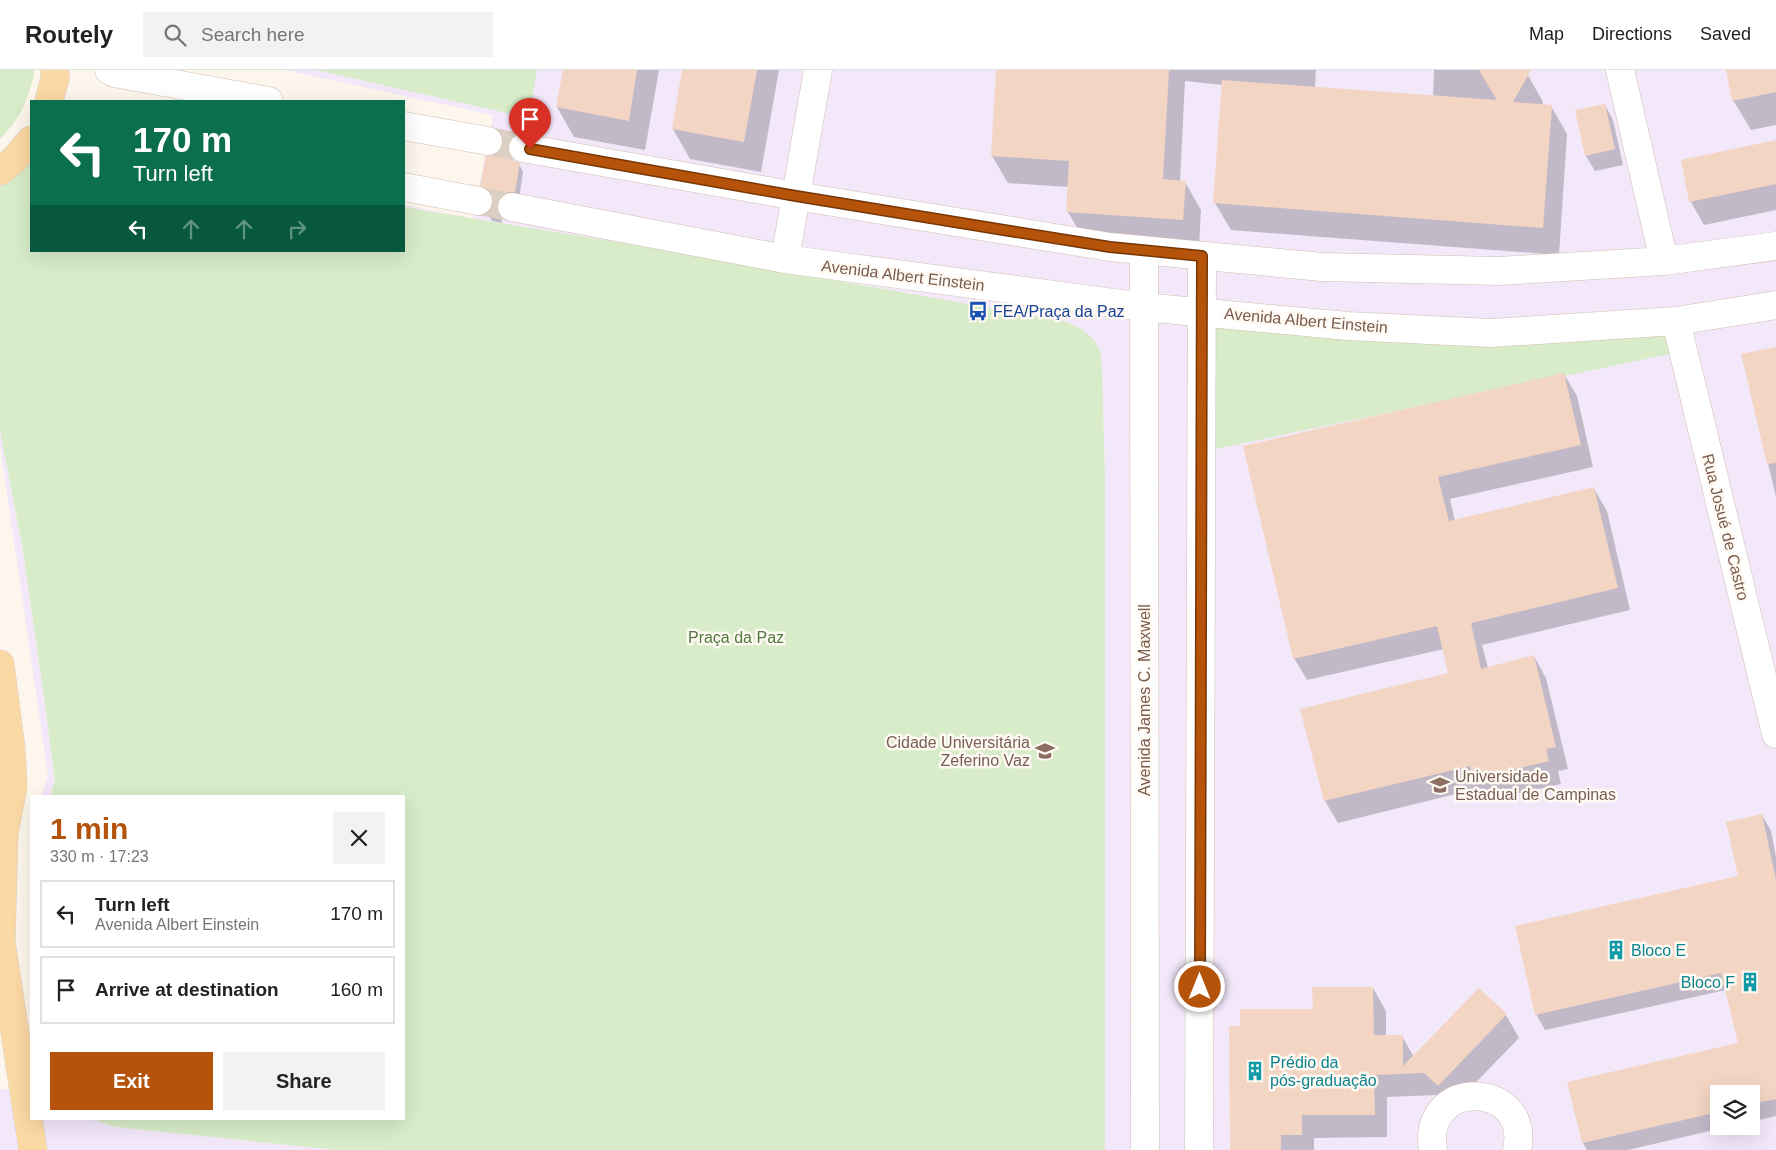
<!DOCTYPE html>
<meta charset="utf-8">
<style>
body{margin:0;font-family:Arial,sans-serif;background:#f2f2f2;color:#222;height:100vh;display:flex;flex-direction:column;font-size:19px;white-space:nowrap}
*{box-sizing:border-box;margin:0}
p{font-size:16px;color:#767676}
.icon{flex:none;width:28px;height:28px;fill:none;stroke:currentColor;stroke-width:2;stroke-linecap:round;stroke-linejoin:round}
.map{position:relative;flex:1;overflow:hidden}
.drawer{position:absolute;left:30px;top:725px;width:375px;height:325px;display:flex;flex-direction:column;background:#fff;border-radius:0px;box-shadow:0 5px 20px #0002}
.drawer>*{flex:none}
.banner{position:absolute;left:30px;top:30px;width:375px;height:152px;border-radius:0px;box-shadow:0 5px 20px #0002;background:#0b6e4f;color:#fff;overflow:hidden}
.tools{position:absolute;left:1710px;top:1015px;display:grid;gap:10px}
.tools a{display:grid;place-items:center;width:50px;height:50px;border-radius:0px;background:#fff;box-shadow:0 5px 20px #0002;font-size:25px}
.pin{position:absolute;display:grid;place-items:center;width:42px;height:42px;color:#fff;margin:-51px -21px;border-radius:50% 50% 50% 0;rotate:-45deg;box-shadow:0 0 5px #0007}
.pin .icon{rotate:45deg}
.me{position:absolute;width:55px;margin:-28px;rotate:0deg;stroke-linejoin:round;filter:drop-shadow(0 0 4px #0008)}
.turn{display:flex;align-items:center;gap:18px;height:105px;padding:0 20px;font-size:22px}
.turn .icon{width:65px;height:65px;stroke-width:2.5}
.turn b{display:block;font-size:35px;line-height:42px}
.lanes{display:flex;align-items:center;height:48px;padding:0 20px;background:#0003;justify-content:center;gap:25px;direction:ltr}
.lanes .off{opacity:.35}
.round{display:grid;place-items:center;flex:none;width:52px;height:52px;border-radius:0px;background:#f2f2f2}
.summary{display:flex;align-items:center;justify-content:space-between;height:85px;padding:0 20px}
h1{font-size:30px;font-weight:600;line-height:38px;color:#b45309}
.button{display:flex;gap:10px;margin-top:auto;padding:10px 20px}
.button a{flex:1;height:58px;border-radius:0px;background:#b45309;color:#fff;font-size:20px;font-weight:600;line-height:58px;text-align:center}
.button a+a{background:#f2f2f2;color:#222}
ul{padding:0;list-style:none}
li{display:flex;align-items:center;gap:15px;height:68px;margin:0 10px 8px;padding:0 10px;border:2px solid #e0e0e0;border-radius:0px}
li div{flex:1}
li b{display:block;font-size:19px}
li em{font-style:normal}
header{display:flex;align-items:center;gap:30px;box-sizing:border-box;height:70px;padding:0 25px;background:#fff;border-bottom:1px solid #e0e0e0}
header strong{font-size:24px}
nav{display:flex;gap:28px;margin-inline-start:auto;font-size:18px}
.search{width:350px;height:45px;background:#f2f2f2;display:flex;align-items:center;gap:12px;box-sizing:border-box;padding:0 18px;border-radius:0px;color:#767676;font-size:19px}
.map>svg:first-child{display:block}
.education{fill:#f3e8fa;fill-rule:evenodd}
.green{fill:#d8ecc9}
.shadow{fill:#0003}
.building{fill:#f3d5c3}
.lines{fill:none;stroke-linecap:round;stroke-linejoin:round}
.minor-tunnel{stroke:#dcd0c4;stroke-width:28;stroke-dasharray:28 14;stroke-linecap:butt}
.minor-casing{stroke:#d1beb0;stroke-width:29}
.major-casing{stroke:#dad1cd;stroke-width:29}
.minor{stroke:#fff;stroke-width:28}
.major{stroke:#fbd9a5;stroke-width:28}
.route-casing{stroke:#753606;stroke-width:12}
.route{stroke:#b45309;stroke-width:9}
.labels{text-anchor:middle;stroke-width:5;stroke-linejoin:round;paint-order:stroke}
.street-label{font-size:16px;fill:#7a5c4d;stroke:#fffaf3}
.transit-label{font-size:16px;fill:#164399;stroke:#fffaf3;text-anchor:start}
.park-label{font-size:16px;fill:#537a41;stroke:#fffaf3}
.education-label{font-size:16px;fill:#785e54;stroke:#fffaf3;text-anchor:end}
.culture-label{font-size:16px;fill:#0d838f;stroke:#fffaf3;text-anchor:start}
</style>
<header>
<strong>Routely</strong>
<div class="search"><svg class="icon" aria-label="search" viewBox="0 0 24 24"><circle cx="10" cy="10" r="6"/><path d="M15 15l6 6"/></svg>Search here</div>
<nav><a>Map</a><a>Directions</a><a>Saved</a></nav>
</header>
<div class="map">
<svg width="1776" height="1080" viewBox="0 0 1776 1080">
<rect width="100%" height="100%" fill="#fdf6ec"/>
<path class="education" d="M284 0H1776V1080H1105V406L1102 299 1100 280 1082 259 1064 251 671 181 404 137V135L473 148 493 45ZM1719 1024H1751V1056H1719Z
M0 361 22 475 43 620 55 711 50 726H41L48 706 0 375Z
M31 1015V1049H91L115 1057 337 1080H0V1020Z"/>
<path class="green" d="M0 0H34V4C27 32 21 48 0 69Z
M316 0H537L529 48Z
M31 84V181H404V137L671 181 1064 251 1082 259 1093 269 1100 280 1102 299 1105 406V1080H337L115 1057 91 1049H404V726H50L55 711 43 620 22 475 0 361V115Z
M1201 241 1237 244 1653 252 1684 281 1201 382Z"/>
<path class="shadow" d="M564 0H659L645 80 574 67 557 37Z
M683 0H779L761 102 690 89 673 59Z
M997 0H1316L1315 18 1433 27 1434 0H1525L1543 32 1542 35 1551 36 1567 64 1559 185 1231 160 1215 133 1223 15 1185 11 1180 112H1185L1201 140 1199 178 1084 170 1068 142 1069 117 1008 113 992 86Z
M1727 0H1776V55L1751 60 1733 30Z
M1605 35 1613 50 1623 95 1595 101 1586 86Z
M502 63 516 65 520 72 511 83 512 91 519 94 523 102 519 129 500 142 502 153 492 151 488 144 494 135 493 126 486 123 482 115 494 87 501 81 504 74V66Z
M1776 71V140L1704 155 1691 132 1682 91Z
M1776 278V427L1742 285Z
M1564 304 1577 326 1593 397 1450 429 1455 451 1594 419 1607 441 1630 540 1482 575 1488 598 1534 586 1546 608 1568 699 1558 701 1561 714 1487 730 1480 718 1338 753 1325 731 1302 640 1450 604 1444 579 1307 610 1294 588 1244 377Z
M1762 745 1771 761 1776 787V1046L1751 1052V1024H1719V1056H1731L1628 1080H1587L1583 1073 1739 974 1726 920 1545 960 1536 944 1740 807Z
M1373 918 1386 941V966H1402L1414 987 1479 920 1506 945 1519 968 1451 1038 1438 1025 1387 1027V1067L1314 1068V1080H1231L1242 957 1314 941Z"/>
<path class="building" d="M563 0H637L629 51 556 37Z
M682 0H757L744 72 672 59Z
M996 0H1169L1163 109 1186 111 1183 150 1066 142 1069 91 991 86Z
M1479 0H1531L1513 32 1552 35 1543 158 1213 133 1222 10 1497 30Z
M1726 0H1776V22L1732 31Z
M1605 34 1615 79 1585 86 1575 40Z
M499 61 517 64 511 68 508 75V83L513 90 520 93 515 122H506L500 127 497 134V142L500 146 486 144 490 141 493 134V126L488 119 480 116 486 86 494 85 500 81 503 74V66Z
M1776 70V114L1689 132 1681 90Z
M1776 277V393L1767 394 1741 284Z
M1564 303 1581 375 1438 407 1449 451 1594 417 1618 518 1471 553 1481 599 1534 585 1556 677 1546 679 1549 691 1473 709 1470 696 1324 731 1300 639 1448 603 1437 556 1293 589 1243 376Z
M1762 744 1776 810V1029L1751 1034V1024H1719V1042L1582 1073 1567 1012 1738 973 1721 903 1535 945 1515 856 1738 806 1726 752Z
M1312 917H1373L1374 965H1403V996L1479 918 1507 944 1438 1016 1424 1003 1374 1005 1375 1045H1302V1065H1281V1080H1230L1229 956H1240V939H1313Z"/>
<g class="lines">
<path class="minor-tunnel" d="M488 71 523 78
M478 131 512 137"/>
<defs>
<path id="minor" d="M109 0 114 3 269 31
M1620 0 1664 191
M404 56 488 71
M523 78 796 126 1110 177 1322 197 1499 201 1664 191 1776 176
M404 117 478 131
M512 137 785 189 1143 237 1348 256 1491 263 1676 251 1776 235
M1144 180 1145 1080
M785 189 818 0
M1676 251 1776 664
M1199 1080 1202 186
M1433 1080C1421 1006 1532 1011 1517 1080"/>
<path id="major" d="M49 31 55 8V0
M0 101 14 90 31 70
M0 594 11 679 13 716 4 763 1 872 33 1080"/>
</defs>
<use href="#minor" class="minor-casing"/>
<use href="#major" class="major-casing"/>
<use href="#minor" class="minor"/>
<use href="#major" class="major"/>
</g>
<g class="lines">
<defs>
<path id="route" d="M530 79 796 126 1016 162 1110 177 1202 186 1200 917"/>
</defs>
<use href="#route" class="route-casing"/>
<use href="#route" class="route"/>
</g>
<defs>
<symbol id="bus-bare" viewBox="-9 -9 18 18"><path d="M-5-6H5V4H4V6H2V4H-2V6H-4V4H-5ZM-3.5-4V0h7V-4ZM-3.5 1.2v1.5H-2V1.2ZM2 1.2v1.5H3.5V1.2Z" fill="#1a4fb4" stroke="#fffaf3" stroke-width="2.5" paint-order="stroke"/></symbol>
<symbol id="school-bare" viewBox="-9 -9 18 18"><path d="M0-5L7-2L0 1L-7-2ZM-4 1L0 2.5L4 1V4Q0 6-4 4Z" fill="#8d6e63" stroke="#fffaf3" stroke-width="2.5" paint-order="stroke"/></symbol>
<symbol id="university-bare" viewBox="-9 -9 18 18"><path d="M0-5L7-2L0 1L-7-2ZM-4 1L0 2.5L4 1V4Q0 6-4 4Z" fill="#8d6e63" stroke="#fffaf3" stroke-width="2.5" paint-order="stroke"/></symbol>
<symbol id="building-bare" viewBox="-9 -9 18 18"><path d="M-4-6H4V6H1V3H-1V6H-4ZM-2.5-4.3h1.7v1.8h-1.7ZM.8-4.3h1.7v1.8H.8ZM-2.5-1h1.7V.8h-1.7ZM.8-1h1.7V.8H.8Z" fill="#0f9aa8" stroke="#fffaf3" stroke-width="2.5" paint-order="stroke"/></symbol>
</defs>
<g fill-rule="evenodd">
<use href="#bus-bare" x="964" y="227" width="28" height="28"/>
<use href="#school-bare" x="1031" y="667" width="28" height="28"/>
<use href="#university-bare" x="1426" y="701" width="28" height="28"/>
<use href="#building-bare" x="1602" y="866" width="28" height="28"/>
<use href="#building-bare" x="1736" y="898" width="28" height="28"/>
<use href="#building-bare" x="1241" y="987" width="28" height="28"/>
</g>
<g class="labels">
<g class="street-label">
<text transform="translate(903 205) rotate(7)" y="6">Avenida Albert Einstein</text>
<text transform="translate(1306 250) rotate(5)" y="6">Avenida Albert Einstein</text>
<text transform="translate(1726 457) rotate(76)" y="6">Rua Josué de Castro</text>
<text transform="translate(1144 630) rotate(-90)" y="6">Avenida James C. Maxwell</text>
</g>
<g class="transit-label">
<text x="993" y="247">FEA/Praça da Paz</text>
</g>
<g class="park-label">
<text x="736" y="573">Praça da Paz</text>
</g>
<g class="education-label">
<text x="1030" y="678">Cidade Universitária<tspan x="1030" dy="18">Zeferino Vaz</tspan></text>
<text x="1455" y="712" text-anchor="start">Universidade<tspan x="1455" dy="18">Estadual de Campinas</tspan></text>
</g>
<g class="culture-label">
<text x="1631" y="886">Bloco E</text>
<text x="1735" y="918" text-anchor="end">Bloco F</text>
<text x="1270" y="998">Prédio da<tspan x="1270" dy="18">pós-graduação</tspan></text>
</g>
</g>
</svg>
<div class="tools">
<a><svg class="icon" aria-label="layers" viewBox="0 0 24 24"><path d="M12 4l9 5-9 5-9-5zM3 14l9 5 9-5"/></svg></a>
</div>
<div class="pin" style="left:530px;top:79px;background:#d93025"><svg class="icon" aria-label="arrive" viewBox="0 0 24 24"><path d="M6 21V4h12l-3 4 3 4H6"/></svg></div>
<svg class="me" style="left:1200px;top:917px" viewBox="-20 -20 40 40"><circle r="17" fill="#b45309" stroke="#fff" stroke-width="3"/><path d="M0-11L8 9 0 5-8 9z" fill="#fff"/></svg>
<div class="banner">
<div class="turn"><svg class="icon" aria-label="left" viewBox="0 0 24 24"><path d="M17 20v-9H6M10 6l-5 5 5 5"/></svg><div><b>170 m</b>Turn left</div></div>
<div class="lanes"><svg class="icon" aria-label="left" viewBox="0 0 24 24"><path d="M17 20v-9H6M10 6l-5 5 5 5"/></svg><svg class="icon off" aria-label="ahead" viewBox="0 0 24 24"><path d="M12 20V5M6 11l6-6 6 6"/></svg><svg class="icon off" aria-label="ahead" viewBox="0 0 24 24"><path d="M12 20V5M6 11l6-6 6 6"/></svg><svg class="icon off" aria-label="right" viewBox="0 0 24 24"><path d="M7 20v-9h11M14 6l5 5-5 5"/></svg></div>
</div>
<section class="drawer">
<div class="summary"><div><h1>1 min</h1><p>330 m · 17:23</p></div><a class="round"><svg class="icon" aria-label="close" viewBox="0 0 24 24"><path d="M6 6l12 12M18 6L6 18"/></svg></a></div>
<ul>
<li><svg class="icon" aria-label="left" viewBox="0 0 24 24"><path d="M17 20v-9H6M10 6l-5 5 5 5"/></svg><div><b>Turn left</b><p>Avenida Albert Einstein</p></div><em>170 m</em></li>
<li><svg class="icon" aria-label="arrive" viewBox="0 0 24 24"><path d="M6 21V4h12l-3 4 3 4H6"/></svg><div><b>Arrive at destination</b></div><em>160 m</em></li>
</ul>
<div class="button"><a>Exit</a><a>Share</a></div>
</section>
</div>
